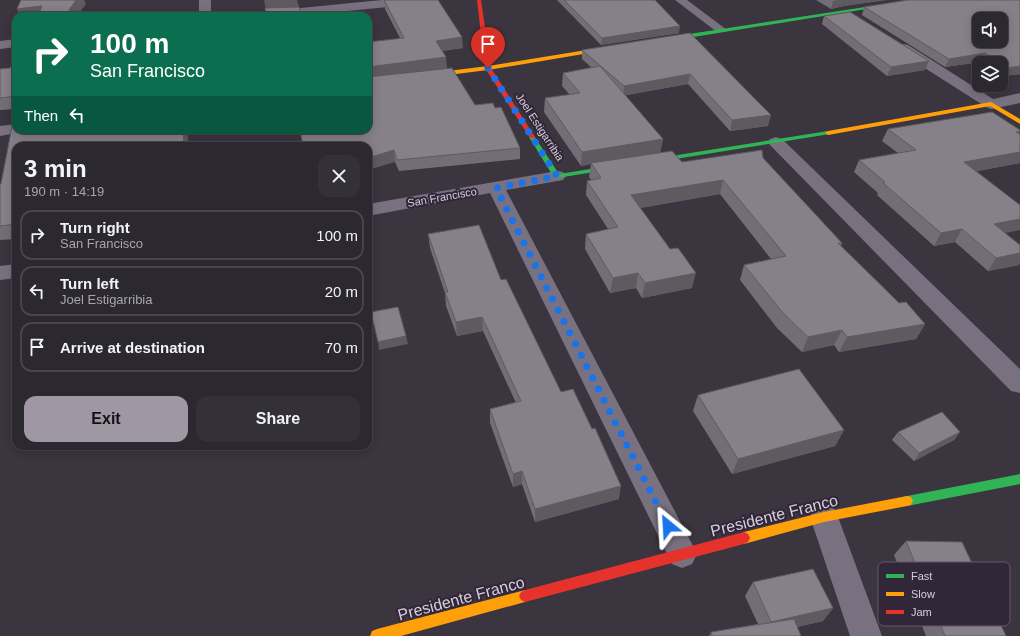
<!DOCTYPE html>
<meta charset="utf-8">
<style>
body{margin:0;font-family:Helvetica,sans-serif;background:#343037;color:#f1f3f6;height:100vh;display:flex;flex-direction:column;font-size:15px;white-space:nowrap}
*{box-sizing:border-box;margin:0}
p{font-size:13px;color:#a6a6aa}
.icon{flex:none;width:22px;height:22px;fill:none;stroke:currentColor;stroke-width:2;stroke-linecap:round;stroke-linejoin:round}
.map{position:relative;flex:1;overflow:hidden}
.details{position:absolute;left:12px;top:142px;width:360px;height:308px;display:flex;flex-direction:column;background:#2c282f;border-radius:12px;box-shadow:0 2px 10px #0003,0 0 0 1px #48444b}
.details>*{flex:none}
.guide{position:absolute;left:12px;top:12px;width:360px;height:122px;border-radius:12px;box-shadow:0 2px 10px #0003,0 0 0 1px #48444b;background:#0b6e4f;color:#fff;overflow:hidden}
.controls{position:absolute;left:972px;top:12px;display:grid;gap:8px}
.controls a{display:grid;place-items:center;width:36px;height:36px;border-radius:8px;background:#2c282f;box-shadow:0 2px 10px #0003,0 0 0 1px #48444b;font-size:20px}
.pin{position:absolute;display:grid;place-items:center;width:34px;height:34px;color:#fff;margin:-41px -17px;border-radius:50% 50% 50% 0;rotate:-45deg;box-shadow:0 0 4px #0007}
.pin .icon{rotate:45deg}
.me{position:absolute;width:44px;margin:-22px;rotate:333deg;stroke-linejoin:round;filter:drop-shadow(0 0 3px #0008)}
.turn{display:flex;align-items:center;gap:14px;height:84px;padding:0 12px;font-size:18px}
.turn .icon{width:52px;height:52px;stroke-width:2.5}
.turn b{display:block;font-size:28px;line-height:34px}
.then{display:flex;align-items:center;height:38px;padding:0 12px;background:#0003;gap:8px;font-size:15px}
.round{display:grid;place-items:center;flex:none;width:42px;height:42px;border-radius:12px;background:#343037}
.headline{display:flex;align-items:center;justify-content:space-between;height:68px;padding:0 12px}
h1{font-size:24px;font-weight:700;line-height:30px}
.action{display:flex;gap:8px;margin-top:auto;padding:8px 12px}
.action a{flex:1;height:46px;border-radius:12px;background:#9f98a4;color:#111;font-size:16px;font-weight:700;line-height:46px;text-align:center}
.action a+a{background:#343037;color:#f1f3f6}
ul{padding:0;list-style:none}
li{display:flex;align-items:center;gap:12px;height:50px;margin:0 8px 6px;padding:0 4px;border:2px solid #48444b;border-radius:12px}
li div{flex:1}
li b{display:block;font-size:15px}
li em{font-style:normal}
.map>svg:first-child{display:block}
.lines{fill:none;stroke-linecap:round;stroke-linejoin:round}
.lane{fill:#79717f;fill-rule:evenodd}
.street{fill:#79717f;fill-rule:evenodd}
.fast{fill:#30b455;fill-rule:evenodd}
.slow{fill:#ff9f0a;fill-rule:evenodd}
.jam{fill:#e5322d;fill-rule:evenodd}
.wall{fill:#736e76}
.shaded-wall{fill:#5e5a60}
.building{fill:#868089;stroke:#5e5a60;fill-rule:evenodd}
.route{stroke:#1a73e8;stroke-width:7;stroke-dasharray:0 12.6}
.labels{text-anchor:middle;stroke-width:4;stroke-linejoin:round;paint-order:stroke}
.far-street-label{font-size:11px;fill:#d5ceda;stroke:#322739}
.near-street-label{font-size:16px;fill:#d5ceda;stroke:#322739}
.key{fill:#322739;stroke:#635969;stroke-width:1}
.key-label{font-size:11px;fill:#d5ceda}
</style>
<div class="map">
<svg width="1020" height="636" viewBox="0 0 1020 636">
<rect width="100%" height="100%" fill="#3b353f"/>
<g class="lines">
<path class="lane" d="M675 0H687L727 30 725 32H717Z"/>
<path class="street" d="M199 0H211V16H199Z
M382 0H424L422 3 418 4 297 16H254L256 13 260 12Z
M16 39V47L0 49V41Z
M903 44 908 45 993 99 1020 93V103L991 109 986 107 898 51 896 48 898 45Z
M16 124V130H23L22 132 0 136V126Z
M776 137 782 139 1020 369V393L1011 391 770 145 768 142 770 139Z
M557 171 563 172 566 176 563 180 506 190 692 544 697 554 692 564 682 568 672 564 490 193 368 216V204Z
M16 264V278L0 280V266Z
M824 504 834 508 838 517 882 636H850L810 517 814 508Z"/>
<path class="fast" d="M911 0H922L663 42 660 40 663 38Z
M828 131 831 133 830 134 557 178 553 176 529 137 532 135 534 136 559 174Z
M1020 474V484L907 506 903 505 901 501 903 497 907 496Z"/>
<path class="slow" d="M611 46 613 47V49L488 70 368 85V81L488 66Z
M991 102 1020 119V124L990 106 828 135 825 133 828 131Z
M907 496 911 497 913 501 911 505 907 506 824 522 744 544 740 542 738 538 740 534 744 532 824 512Z
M525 590 529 592 531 596 529 600 525 602 401 636H370L372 631 377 629Z"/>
<path class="jam" d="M477 0H481L491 68 535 137 534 138H530L485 68Z
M744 532 748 534 750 538 748 542 744 544 525 602 521 600 519 596 521 592 525 590Z"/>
</g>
<path class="wall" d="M384 0H438L463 48 442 51 447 68 401 73 475 105 495 108 520 148V159L399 171 395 162 300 130 400 38 385 9Z
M557 0H655L679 33 601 45Z
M816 0H886L844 6 831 9Z
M1020 0V74L1003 76 1001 75V63H983L981 62 945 67 862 15 864 7Z
M824 16 925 70 887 76 822 24Z
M690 33 768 126 730 131 688 84 625 95 663 139 660 153 682 162 763 158 842 243 841 246 899 303 925 324 916 339 839 352 834 345 802 352 777 328 740 280 744 265 771 259 720 194 640 208 692 288 642 298 636 288 610 293 585 249 586 234 608 229 586 195 587 181 591 180 589 177 591 164 581 166 544 112 545 98 570 95 562 86 563 73 592 68 582 59V50Z
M16 60V130H187L188 146H16V239L0 240V184H1L16 119 14 116 15 109 0 110V69L10 68Z
M888 129 1020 130 1019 134H1020V163L976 171 1019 265 988 271 955 242 934 246 877 195 878 193 854 172 859 160 898 153 882 141Z
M428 234 501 280 561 392 619 499 535 522 522 484 513 487 490 423V409L516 403 483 331 457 336 446 306 445 293 430 248Z
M698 395 844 430 835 446 732 474 693 411Z
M898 432H960L954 440 914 461 892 440Z
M906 541 1006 636H926L894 555Z
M753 582 833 608 823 621 797 627 801 636H709L711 632 758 624 745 596Z"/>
<path class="shaded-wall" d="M71 0H84L86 4 77 16H65Z
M264 0H297L299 7 266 10Z
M837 0H886L844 6 831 9 833 1Z
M42 6 47 16H20L17 9Z
M680 26 679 33 601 45 602 38Z
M462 37 463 48 437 51 436 41Z
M985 53 981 62 945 67 949 59Z
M446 57 447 68 368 77V67Z
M929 61 925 70 887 76 891 67Z
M1020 66V74L1003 76 1008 68Z
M690 74 688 84 623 96 624 86Z
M771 115 768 126 730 131 732 120Z
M183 130H187L188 146H184Z
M663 139 660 153 591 163V164L581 166 582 152Z
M394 150 395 162 368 170V158Z
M1020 152V163L958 175 964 162Z
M723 180 720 194 629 210 631 195Z
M1020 219V230L986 237 994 224Z
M962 229 955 242 934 246 941 233Z
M1020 253V263L1019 265 988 271 996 258Z
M638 273 636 288 610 293 613 278Z
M696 273 692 288 642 298 645 283Z
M482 317 483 331 457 336 456 322Z
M925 324 916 339 839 352 847 337Z
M842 330 834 345 802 352 808 337Z
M406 336 408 344 379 350 378 342Z
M844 430 835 446 732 474 738 459Z
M960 432 954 440 914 461 919 453Z
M522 471V484L513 487V474Z
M621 486 619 499 535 522V509Z
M833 608 823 621 762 635 771 622Z"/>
<path class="building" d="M21 0H76L65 16H38L42 6 17 9Z
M384 0H438L462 37 436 41 446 57 368 67V42L404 38Z
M564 0H655L680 26 602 38Z
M908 0H1020V66L1008 68 985 53 949 59 864 7ZM979 19H1001V41H979Z
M299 7 302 16H267L265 8Z
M850 12 929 61 891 67 824 16Z
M690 33 771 115 732 120 690 74 624 86 582 50Z
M16 60V96L0 98V69L10 68Z
M600 66 663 139 582 152 545 98 580 93 563 73Z
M452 68 475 105 493 103 495 108 501 107 520 148 397 160 394 150 368 158V146H303L300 130H368V77Z
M16 106V116H14L15 108Z
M992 112 1020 130V131L1016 132 1020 134V152L964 162 1020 205V219L994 224 1020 245V253L996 258 962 229 941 233 883 183 885 182 859 160 916 150 888 129Z
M16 119V130H183L184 146H16V224L0 226V184H1L13 121Z
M762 150 763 158 842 243H838L899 303 906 302 925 324 847 337 842 330 808 337 783 313 744 265 786 256 723 180 631 195 670 249 678 248 696 273 645 283 638 273 613 278 586 234 618 227 587 181 601 178 591 163 672 151 682 162Z
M479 225 501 280 506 279 561 392 573 389 592 429 595 428 621 486 535 509 522 471 513 474 490 409 521 401 482 317 456 322 445 292H448L428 234Z
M398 307 406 336 378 342 371 312Z
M799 369 844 430 738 459 698 395Z
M942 412 960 432 919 453 898 432Z
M906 541 962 542 1006 636H945Z
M813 569 833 608 771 622 753 582Z
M794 619 801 636H712L711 632Z"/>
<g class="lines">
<path class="route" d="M488 68 557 176 496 188 668 526"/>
</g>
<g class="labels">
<g class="far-street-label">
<text transform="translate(540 127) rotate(57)" y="4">Joel Estigarribia</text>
<text transform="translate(442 197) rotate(-10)" y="4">San Francisco</text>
</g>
<g class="near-street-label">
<text transform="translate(774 515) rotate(-14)" y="6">Presidente Franco</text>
<text transform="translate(461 598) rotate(-15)" y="6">Presidente Franco</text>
</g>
</g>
<rect x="878" y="562" width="132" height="64" rx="6" class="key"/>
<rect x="886" y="574" width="18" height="4" fill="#30b455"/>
<rect x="886" y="592" width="18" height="4" fill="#ff9f0a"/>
<rect x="886" y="610" width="18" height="4" fill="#e5322d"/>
<g class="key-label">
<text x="911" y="580">Fast</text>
<text x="911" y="598">Slow</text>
<text x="911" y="616">Jam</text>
</g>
</svg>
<div class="controls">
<a><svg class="icon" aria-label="sound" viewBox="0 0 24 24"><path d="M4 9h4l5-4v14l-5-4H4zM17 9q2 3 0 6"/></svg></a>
<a><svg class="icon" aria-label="layers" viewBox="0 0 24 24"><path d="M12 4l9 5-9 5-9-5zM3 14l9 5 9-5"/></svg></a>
</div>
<div class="pin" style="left:488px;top:68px;background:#d93025"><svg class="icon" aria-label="arrive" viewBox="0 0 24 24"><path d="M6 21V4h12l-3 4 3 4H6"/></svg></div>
<svg class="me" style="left:668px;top:526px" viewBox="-20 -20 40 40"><path d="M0-17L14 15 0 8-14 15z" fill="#1a73e8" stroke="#fff" stroke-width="4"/></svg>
<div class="guide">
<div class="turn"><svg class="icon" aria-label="right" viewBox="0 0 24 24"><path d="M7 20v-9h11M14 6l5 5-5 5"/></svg><div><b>100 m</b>San Francisco</div></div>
<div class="then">Then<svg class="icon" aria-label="left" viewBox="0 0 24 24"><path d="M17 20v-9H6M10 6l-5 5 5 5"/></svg></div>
</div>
<section class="details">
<div class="headline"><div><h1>3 min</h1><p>190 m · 14:19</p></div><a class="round"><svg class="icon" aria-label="close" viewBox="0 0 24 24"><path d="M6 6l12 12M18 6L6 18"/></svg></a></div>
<ul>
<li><svg class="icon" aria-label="right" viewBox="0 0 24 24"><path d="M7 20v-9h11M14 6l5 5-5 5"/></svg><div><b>Turn right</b><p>San Francisco</p></div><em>100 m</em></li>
<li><svg class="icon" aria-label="left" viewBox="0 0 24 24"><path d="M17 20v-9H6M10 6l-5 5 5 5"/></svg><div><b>Turn left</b><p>Joel Estigarribia</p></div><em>20 m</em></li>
<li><svg class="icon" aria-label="arrive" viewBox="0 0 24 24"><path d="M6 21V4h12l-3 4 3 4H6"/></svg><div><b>Arrive at destination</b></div><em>70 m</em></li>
</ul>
<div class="action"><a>Exit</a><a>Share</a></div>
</section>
</div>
